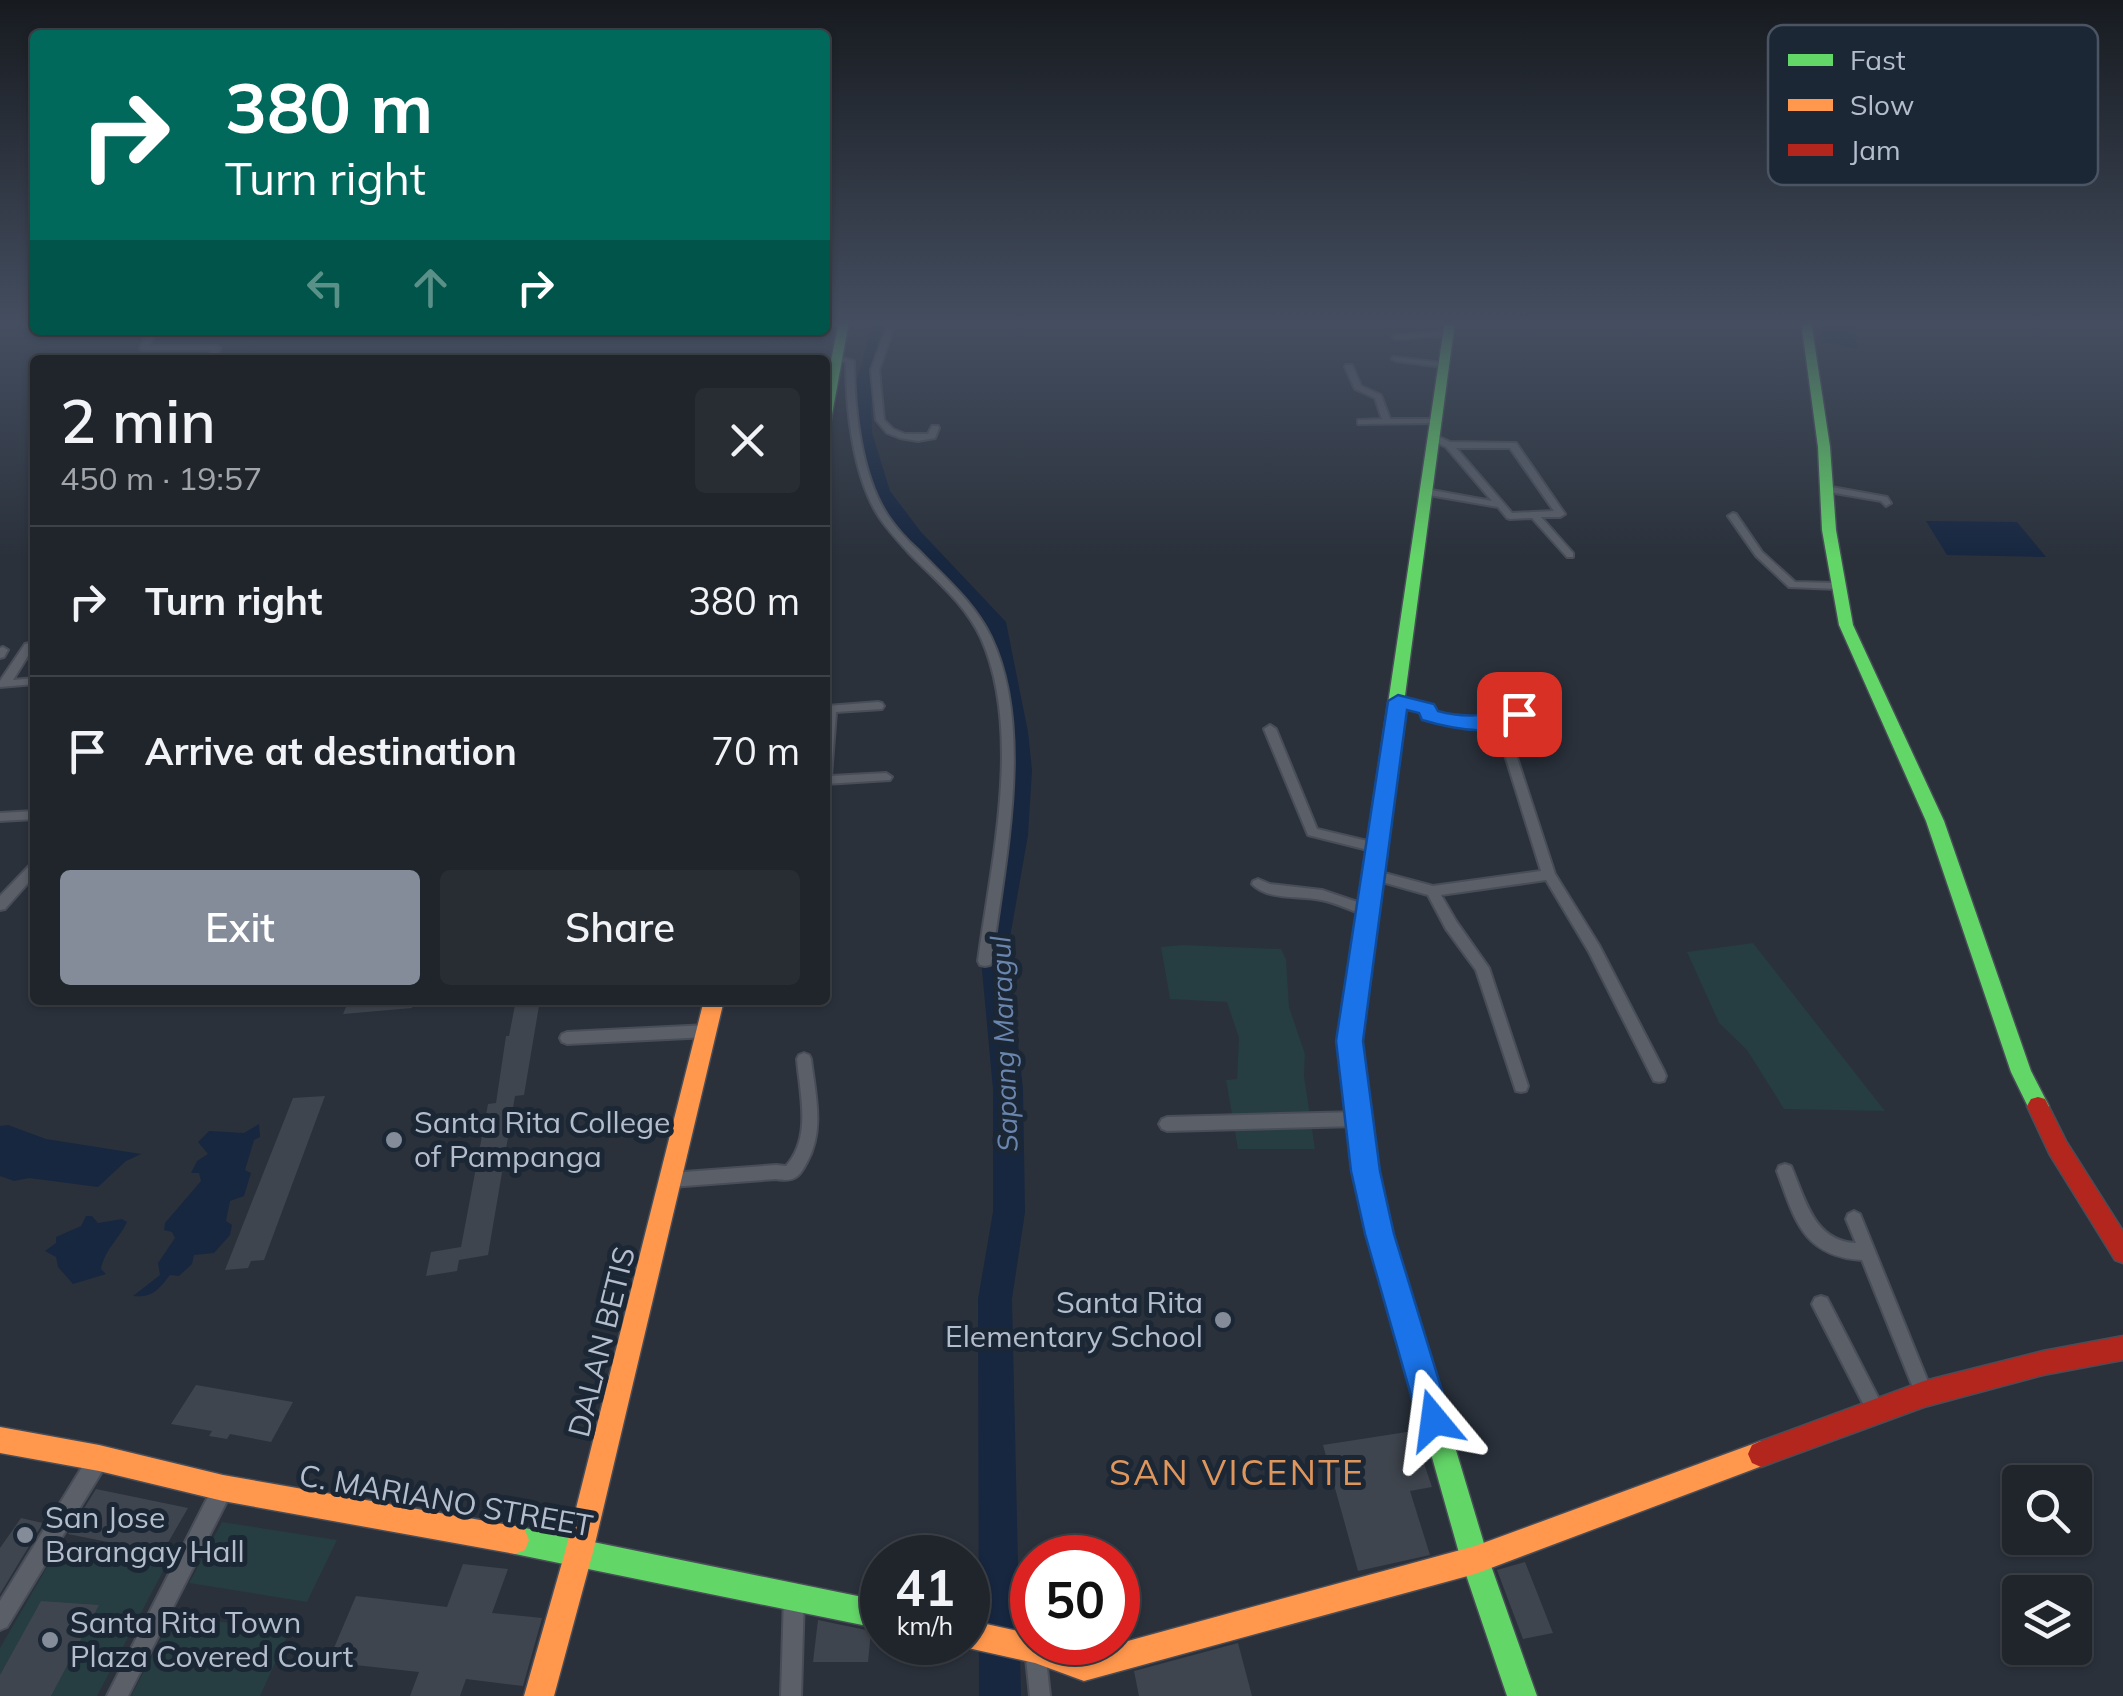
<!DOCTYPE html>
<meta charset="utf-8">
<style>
body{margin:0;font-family:Mulish,sans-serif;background:#282d34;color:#f1f3f6;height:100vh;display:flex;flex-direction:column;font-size:38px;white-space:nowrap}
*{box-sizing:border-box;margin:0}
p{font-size:32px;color:#a2a5a9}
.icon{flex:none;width:55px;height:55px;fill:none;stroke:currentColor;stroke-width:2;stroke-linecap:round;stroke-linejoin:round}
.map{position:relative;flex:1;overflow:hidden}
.side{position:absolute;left:30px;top:355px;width:800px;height:650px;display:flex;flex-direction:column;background:#20252c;border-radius:10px;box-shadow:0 2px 8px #0004,0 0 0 2px #3d4248}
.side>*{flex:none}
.banner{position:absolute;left:30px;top:30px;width:800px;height:305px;border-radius:10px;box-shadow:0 2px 8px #0004,0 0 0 2px #3d4248;background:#00695c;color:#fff;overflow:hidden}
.fabs{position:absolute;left:2002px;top:1465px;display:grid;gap:20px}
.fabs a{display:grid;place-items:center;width:90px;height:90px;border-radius:10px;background:#20252c;box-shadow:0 2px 8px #0004,0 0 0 2px #3d4248;font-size:50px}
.speed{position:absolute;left:860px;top:1535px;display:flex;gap:20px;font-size:50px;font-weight:700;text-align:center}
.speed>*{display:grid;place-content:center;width:130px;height:130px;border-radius:50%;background:#20252c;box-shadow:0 2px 8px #0004,0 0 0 2px #3d4248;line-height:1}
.speed small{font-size:25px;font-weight:400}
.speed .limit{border:15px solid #d22;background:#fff;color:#111}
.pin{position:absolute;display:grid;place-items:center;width:85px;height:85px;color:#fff;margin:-42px;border-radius:20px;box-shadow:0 5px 15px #0006}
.me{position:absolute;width:110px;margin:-55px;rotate:344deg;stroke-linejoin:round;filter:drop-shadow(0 0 8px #0008)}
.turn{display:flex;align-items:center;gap:35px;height:210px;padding:0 30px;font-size:45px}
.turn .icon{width:130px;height:130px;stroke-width:2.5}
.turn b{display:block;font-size:70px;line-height:85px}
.lanes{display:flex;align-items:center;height:95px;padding:0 30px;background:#0003;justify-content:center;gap:50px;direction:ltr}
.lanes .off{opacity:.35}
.round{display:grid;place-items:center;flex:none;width:105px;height:105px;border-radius:10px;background:#282d34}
.overview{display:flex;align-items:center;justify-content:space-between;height:170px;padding:0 30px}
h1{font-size:60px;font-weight:600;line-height:75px}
.action{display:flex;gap:20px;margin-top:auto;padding:20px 30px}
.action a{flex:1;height:115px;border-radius:10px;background:#848c99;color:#fff;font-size:40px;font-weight:600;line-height:115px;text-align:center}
.action a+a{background:#282d34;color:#f1f3f6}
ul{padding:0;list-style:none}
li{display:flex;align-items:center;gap:30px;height:150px;padding:0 30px;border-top:2px solid #3d4248}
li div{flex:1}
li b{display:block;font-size:38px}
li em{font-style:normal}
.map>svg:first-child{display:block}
.green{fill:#263d42}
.water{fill:#172740}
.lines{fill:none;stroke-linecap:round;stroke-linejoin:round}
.river{fill:#172740;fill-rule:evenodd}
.building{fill:#3f454e}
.street-casing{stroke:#484d57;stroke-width:4}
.fast-casing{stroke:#484d57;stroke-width:3}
.slow-casing{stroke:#484d57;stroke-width:3}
.jam-casing{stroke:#484d57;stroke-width:3}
.street{fill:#5a5f68;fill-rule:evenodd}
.fast{fill:#63d668;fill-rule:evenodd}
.slow{fill:#ff974d;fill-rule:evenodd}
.jam{fill:#b3261e;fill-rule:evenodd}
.route{fill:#1a73e8;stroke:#114b97;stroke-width:2.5}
.poi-dot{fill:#848c99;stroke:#1c2736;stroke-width:4}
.labels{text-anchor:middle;stroke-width:10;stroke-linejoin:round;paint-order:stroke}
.water-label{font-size:28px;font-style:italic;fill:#6a86ae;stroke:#1c2736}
.near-poi-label{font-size:30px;fill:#b4bdcc;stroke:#1c2736;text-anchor:start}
.near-street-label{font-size:30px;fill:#b4bdcc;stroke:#1c2736}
.near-quarter-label{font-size:35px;letter-spacing:2.5px;fill:#de965c;stroke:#1c2736}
.key{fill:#1c2736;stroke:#4a5463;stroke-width:2.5}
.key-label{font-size:28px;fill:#b4bdcc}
</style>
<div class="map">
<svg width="2123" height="1696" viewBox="0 0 2123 1696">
<rect width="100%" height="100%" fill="#2a313b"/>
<path class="green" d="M1753 943 1885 1111 1784 1109 1747 1050 1719 1023 1687 952Z
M1183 945 1281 949 1286 959 1289 1007 1305 1054 1304 1076 1315 1149H1238L1226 1080 1237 1079 1239 1038 1227 1002 1170 999 1161 947Z
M222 1522 337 1540 307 1602 189 1583Z
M58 1548 169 1560 97 1696H0V1648Z
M173 1616 290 1630 260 1696H131Z"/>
<path class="water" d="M1818 321H1865L1854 324 1858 349 1822 342Z
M1926 521 2017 522 2046 557 1947 555Z
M259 1124 260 1137 254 1140 245 1170 251 1173 244 1196 230 1201 226 1221 232 1225 230 1235 214 1253 194 1255 192 1264 179 1276 170 1275C159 1289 153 1298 133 1296L160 1275 158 1263 175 1238 172 1232 164 1230 165 1223 201 1181 199 1173H191L197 1161 208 1154 198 1142 209 1131 244 1133Z
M8 1125 46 1139 141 1154 126 1161 98 1187 29 1178 14 1181 0 1176V1126Z
M86 1216H92L98 1223 122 1219 127 1222C119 1239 105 1249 101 1269L106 1274 73 1284 58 1267 56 1257 45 1251 56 1243V1237L81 1226Z"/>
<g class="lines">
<path class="river" d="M873 321H887L873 380 871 408 872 433 890 491 921 532 1006 622 1028 732 1032 770 1028 835 1008 949 1023 1089 1025 1212 1012 1299 1021 1696H979L978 1299 993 1212V1089L980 949 1004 835 1008 770 1006 732 986 623 907 540 872 491 856 433 855 408 857 380Z"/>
</g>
<path class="building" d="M349 1000H412V1008L343 1014Z
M516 1000H540L524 1095 515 1096 488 1255 459 1260 457 1271 426 1276 431 1252 461 1247 488 1104 496 1103 506 1036H509Z
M325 1096 264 1260 251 1261 248 1268 225 1270 293 1098Z
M196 1385 293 1402 271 1442 230 1434 227 1439 209 1436 212 1431 171 1424Z
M1413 1431 1432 1487 1410 1491 1430 1555 1358 1571 1323 1445Z
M96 1489 188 1508 162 1553 68 1534Z
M21 1518 43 1523 0 1594V1548Z
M1525 1562 1553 1633 1523 1639 1497 1570Z
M463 1564 508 1569 492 1613 542 1618 523 1686 466 1679 460 1696H410L419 1672 328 1662 356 1596 447 1607Z
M41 1601 99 1605 51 1696H0V1675Z
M818 1620 871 1631 868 1662H813Z
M1238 1643 1252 1696H1139L1134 1671Z"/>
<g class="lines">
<defs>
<path id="street" d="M889 321H896L879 370 884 420 893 429 905 434H928L932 426H938L939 428 935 438 918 441 900 438 887 433 876 420 871 370Z
M1628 321H1637L1633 323Z
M149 330H157L149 346H217L221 348 214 360H206L212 350H141L140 348Z
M1448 331 1452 333 1451 335 1396 339 1392 337 1396 335Z
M836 356 854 361C854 408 861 476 888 516 896 528 907 540 918 550 944 577 974 602 991 637 1035 729 1004 863 992 961L990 965 985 966 980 965 978 961C991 863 1023 732 981 638 965 603 934 579 908 552 898 541 887 529 879 517 853 476 846 410 846 362L836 360Z
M1393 357 1443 363 1447 365 1443 367 1396 361 1392 359Z
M1346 365H1352L1361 386 1381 395 1390 419H1434L1438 421 1434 423 1358 424V420H1361L1382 419 1375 398 1355 389 1345 367Z
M1429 435H1435L1450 442 1516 443 1565 514 1560 517H1541L1573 553V557H1567L1532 518 1510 519 1507 518 1498 507 1423 494 1422 492 1426 489 1492 501 1446 447 1429 439ZM1456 448H1510L1554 511 1512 513Z
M1826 486 1887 497 1891 503 1886 506 1881 501 1823 491 1822 489Z
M1733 513 1736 514 1762 552 1795 582 1837 583 1842 586 1837 589 1789 587 1756 556 1728 516Z
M29 643 34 646 13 680 35 678V684L0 687V681L25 644Z
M3 647 8 650 4 657 0 658V648Z
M1398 697 1431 706 1434 713C1470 724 1504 717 1539 708L1543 709 1545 712 1543 715 1506 724 1555 874 1599 945 1664 1071 1666 1076 1664 1081 1659 1082 1654 1081 1589 952 1546 880 1441 895 1456 921 1489 968 1528 1086 1526 1091 1521 1092 1516 1091 1476 970 1446 929 1428 895 1368 878 1367 875 1368 872 1373 870 1433 886 1541 871 1496 726 1449 725 1426 718 1423 711 1394 704 1392 701 1394 698Z
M878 702 882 703 884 706 882 709 836 712 831 776 886 773 892 777 890 780 825 784V714L827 706Z
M1270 725 1276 729 1317 829 1380 844 1382 847 1380 850 1376 852 1308 835 1264 729Z
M35 811V819L0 821V813Z
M35 862V875L5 909 0 910V896L31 864Z
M1258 879 1270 884 1322 890 1372 907 1374 911 1372 915 1367 916C1352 911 1337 903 1321 900 1298 895 1269 901 1252 884L1253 881Z
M708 1025 713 1027 715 1031 713 1035 708 1037 567 1044 562 1042 560 1038 562 1034 567 1032Z
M804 1053 809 1055 811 1059C815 1093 825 1130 807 1162 799 1178 794 1182 776 1179L671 1187 665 1185 663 1180 665 1175 671 1173 776 1165 786 1166C812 1137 800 1095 797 1059L799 1055Z
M1358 1112 1363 1114 1366 1119 1363 1124 1358 1126 1167 1131 1162 1129 1159 1124 1162 1119 1167 1117Z
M1785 1164 1791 1166C1805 1198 1813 1241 1856 1243L1846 1219 1848 1214 1854 1211 1860 1214 1933 1394 1930 1400 1924 1403 1918 1400 1862 1260C1802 1256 1795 1219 1777 1171L1779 1166Z
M1821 1296 1827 1298 1881 1403 1884 1409 1881 1415 1875 1418 1869 1415 1815 1310 1812 1304 1815 1298Z
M99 1449 106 1451 108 1458 106 1465 7 1627 0 1630V1601L92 1451Z
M223 1479 230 1481 232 1488 230 1495 128 1696H107L216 1481Z
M794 1586 801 1589 804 1596 801 1696H781L784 1596 787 1589Z
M1032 1640V1642H1043L1045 1649 1050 1696H1030L1025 1649 1028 1642Z"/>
<path id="fast" d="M839 321H849L831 420 825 423V391Z
M1445 321H1455L1386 838 1377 844 1368 838Z
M1801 321H1811L1830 447 1836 530 1853 625 1944 821 2031 1071 2049 1106 2045 1113 2038 1115 2031 1113 2011 1072 1926 821 1839 625 1822 530 1818 447Z
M1363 1138 1371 1141 1374 1148 1391 1234 1489 1560 1537 1696H1507L1461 1560 1369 1234 1352 1148 1355 1141Z
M515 1526 882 1601V1629L515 1554 505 1550 501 1540 505 1530Z"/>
<path id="slow" d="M704 1000H724L593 1552 554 1696H524L565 1552Z
M0 1427 99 1445 223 1475 515 1526 525 1530 529 1540 525 1550 515 1554 223 1501 99 1471 0 1453Z
M1761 1441 1770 1445 1774 1454 1770 1463 1475 1574 1084 1681 1035 1663 968 1648 957 1642H968V1620L1032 1634V1642H1056L1084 1653 1475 1546Z"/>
<path id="jam" d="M1377 832 1386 838 1359 1041 1374 1148 1371 1155 1363 1158 1355 1155 1352 1148 1339 1041 1368 838Z
M2038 1097 2045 1099 2066 1141 2123 1231V1263L2115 1260 2050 1155 2027 1106 2031 1099Z
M2123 1336V1360L2043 1375 1924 1407 1761 1467 1752 1463 1748 1454 1752 1445 1761 1441 1924 1381 2043 1351Z"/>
</defs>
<use href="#street" class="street-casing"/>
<use href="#fast" class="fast-casing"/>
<use href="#slow" class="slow-casing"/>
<use href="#jam" class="jam-casing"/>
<use href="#street" class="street"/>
<use href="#fast" class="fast"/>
<use href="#slow" class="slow"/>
<use href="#jam" class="jam"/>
</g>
<linearGradient id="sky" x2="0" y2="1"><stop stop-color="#171b20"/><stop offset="0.58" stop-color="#444e60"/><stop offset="1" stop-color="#444e60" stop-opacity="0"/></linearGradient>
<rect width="2123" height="558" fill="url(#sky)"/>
<path class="route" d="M1398 695 1434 704 1438 711C1466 719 1493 715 1519 708L1529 714C1505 740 1452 729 1422 720L1419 713 1407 710 1363 1041 1380 1171 1394 1234 1451 1420 1446 1432 1434 1437 1423 1432 1418 1420 1365 1234 1351 1171 1336 1041 1388 701Z"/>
<g class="poi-dot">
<circle cx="394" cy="1140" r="10"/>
<circle cx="1223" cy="1320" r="10"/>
<circle cx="25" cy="1535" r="10"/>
<circle cx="50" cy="1640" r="10"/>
</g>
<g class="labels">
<g class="water-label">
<text transform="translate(1004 1044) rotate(-92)" y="10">Sapang Maragul</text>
</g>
<g class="near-poi-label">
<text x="414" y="1133">Santa Rita College<tspan x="414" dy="34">of Pampanga</tspan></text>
<text x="1203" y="1313" text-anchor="end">Santa Rita<tspan x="1203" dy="34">Elementary School</tspan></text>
<text x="45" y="1528">San Jose<tspan x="45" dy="34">Barangay Hall</tspan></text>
<text x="70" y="1633">Santa Rita Town<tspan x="70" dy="34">Plaza Covered Court</tspan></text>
</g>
<g class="near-street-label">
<text transform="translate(602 1342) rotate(-76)" y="10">DALAN BETIS</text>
<text transform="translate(446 1501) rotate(10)" y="10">C. MARIANO STREET</text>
</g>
<g class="near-quarter-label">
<text x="1237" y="1485">SAN VICENTE</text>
</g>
</g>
<rect x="1768" y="25" width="330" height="160" rx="15" class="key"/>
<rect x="1788" y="54" width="45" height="12" fill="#63d668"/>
<rect x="1788" y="99" width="45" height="12" fill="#ff974d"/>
<rect x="1788" y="144" width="45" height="12" fill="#b3261e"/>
<g class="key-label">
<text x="1850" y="70">Fast</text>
<text x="1850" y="115">Slow</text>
<text x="1850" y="160">Jam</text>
</g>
</svg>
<div class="fabs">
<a><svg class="icon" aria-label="search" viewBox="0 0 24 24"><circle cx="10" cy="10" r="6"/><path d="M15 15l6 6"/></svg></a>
<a><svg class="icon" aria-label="layers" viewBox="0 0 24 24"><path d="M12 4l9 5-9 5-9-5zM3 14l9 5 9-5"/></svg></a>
</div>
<div class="speed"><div>41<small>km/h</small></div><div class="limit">50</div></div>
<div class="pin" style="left:1519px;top:714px;background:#d93025"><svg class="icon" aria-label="arrive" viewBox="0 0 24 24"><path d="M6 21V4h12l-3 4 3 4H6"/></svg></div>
<svg class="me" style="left:1434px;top:1420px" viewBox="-20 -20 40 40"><path d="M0-17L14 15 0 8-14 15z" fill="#1a73e8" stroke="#fff" stroke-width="4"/></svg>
<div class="banner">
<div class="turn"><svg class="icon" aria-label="right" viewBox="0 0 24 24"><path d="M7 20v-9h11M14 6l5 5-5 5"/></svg><div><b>380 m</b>Turn right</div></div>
<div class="lanes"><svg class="icon off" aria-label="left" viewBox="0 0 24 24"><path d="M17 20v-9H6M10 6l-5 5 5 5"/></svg><svg class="icon off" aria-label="ahead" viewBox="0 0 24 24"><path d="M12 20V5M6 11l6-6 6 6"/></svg><svg class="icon" aria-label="right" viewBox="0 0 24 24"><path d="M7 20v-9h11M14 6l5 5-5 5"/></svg></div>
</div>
<section class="side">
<div class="overview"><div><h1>2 min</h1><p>450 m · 19:57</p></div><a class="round"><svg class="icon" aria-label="close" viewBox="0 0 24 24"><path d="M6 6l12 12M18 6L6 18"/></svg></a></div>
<ul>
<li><svg class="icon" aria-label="right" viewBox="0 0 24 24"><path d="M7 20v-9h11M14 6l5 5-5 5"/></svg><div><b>Turn right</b></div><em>380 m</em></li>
<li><svg class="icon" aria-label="arrive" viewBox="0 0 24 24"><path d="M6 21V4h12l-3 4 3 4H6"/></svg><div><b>Arrive at destination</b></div><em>70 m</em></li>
</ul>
<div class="action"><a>Exit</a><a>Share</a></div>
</section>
</div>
